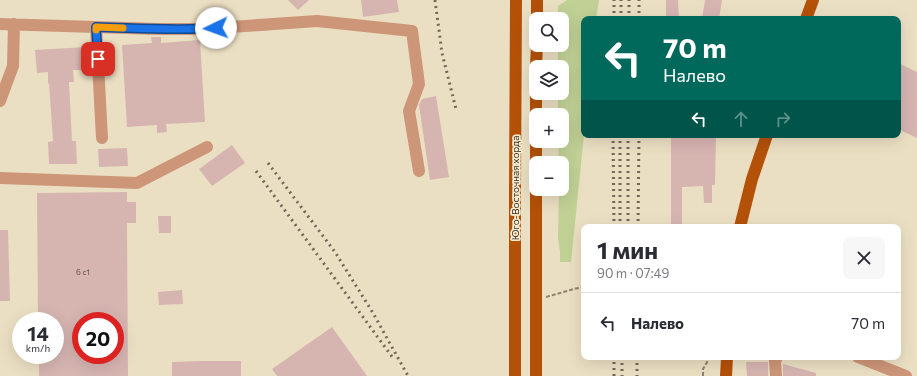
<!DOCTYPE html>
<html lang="ru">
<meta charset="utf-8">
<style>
body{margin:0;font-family:Commissioner,sans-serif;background:#f7f7f7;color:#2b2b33;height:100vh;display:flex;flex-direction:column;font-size:15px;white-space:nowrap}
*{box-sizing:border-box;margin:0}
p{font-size:13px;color:#7c7c81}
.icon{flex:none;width:22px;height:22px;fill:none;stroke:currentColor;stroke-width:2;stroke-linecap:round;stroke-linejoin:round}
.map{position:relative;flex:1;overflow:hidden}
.details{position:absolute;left:581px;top:224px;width:320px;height:136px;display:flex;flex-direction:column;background:#fff;border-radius:8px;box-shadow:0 4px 16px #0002}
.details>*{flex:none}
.guide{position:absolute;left:581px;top:16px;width:320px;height:122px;border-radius:8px;box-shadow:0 4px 16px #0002;background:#00695c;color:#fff;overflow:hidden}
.buttons{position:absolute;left:529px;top:12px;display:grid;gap:8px}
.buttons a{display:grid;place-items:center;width:40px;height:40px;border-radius:8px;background:#fff;box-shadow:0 4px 16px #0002;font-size:20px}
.speed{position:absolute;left:12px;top:312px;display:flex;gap:8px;font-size:20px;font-weight:700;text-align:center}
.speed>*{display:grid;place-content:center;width:52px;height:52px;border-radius:50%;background:#fff;box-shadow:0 4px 16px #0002;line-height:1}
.speed small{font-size:10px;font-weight:400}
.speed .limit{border:6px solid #d22;background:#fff;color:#111}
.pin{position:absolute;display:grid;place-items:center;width:34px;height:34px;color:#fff;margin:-17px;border-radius:8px;box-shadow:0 2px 6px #0006}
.me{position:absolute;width:44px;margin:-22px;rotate:267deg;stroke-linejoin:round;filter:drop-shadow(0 0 3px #0008)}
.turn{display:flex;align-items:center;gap:14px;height:84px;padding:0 16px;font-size:18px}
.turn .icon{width:52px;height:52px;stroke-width:2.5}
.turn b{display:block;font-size:28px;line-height:34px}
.lanes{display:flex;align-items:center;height:38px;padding:0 16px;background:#0003;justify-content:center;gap:20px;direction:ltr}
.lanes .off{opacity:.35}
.round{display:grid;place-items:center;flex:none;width:42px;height:42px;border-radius:8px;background:#f7f7f7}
.head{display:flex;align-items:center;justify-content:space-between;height:68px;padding:0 16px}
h1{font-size:24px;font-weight:700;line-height:30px}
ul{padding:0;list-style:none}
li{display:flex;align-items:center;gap:12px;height:60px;padding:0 16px;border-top:1px solid #e1e1e2}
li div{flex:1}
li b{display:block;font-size:15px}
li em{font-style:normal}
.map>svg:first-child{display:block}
.green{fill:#c1d195}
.building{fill:#d6b5b1;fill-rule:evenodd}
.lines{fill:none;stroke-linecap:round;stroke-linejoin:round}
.path{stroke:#8b826f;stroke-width:2;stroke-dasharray:4 2;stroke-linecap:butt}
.minor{stroke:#cd9679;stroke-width:12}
.major{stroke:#b45109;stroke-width:12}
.rail{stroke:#706958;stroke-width:3;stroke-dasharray:2 4;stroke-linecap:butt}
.route-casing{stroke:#114b97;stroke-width:10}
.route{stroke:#1a73e8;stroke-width:7}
.slow{stroke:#f59e0b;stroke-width:7}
.labels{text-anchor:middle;stroke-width:3.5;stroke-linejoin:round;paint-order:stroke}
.number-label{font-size:8px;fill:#5c5047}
.street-label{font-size:10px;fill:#342f24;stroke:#f8ecd0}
</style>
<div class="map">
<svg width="917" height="376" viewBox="0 0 917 376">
<rect width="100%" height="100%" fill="#ebdfc3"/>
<path class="green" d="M567 0H599L596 19H584V135L571 262H560V251L558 239 559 189H562V163H559L558 141H562V115H558V93H562V67H558V45H562V19H558V6Z"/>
<path class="building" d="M288 0H309L298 10Z
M361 0H397L399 12 363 17Z
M666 0H678L679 19H666Z
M705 0H722L719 19H702Z
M151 37H161V43L200 40 205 122 166 124 167 132 157 133V125L127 127 122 45 152 43Z
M85 47 86 70H73L74 82H69L72 141H76L77 164H49L48 142 53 141 49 83 48 84V72L37 73 35 50Z
M898 63 917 72V138L898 129Z
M436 96 449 177 430 180 419 105 422 99Z
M671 135H716L715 185H712V203H704L703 186 682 187V227H671Z
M232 145 245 163 212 186 199 169Z
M127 148 128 166 99 167 98 149Z
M127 192V202H136V223H127L128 376H39V355H55V321H38L37 193ZM81 321H115V355H81Z
M158 216H171V233H159Z
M0 230H8L10 301H0Z
M182 290 183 304 159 305 158 292Z
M332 327 367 376H277L272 369Z
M200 361H241V376H172V362Z
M746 362H768V376H747Z
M783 364 816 373V376H783Z"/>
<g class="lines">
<path class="path" d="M546 297 574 289 584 287
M703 376V369L710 357"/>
<path class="minor" d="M0 24 158 29H202L317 21 412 31 419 84 409 111 419 171
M96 27 102 138
M0 101 13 66 14 24
M0 178 137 183 207 147
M858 357 906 376
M776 376 775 361 777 357"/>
<path class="major" d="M537 19V0
M806 19 813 0
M536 67 537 45
M536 115V93
M536 163V141
M536 167V376
M740 227 752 179 767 135
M515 376V190L516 0
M726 376 727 357"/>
<path class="rail" d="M435 0 442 53 456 109
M614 19V0
M621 19V0
M629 19V0
M639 19V0
M613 135 614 227
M620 135V227
M268 163 335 252 373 313 408 376
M256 171 393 358
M628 227V135
M638 227 639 135
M622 357V376
M637 357V376
M614 376V357"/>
</g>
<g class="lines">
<defs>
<path id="route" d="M98 59 96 27C136 28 176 31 216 28"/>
</defs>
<use href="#route" class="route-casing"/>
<use href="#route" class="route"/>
<path class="slow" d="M96 30V27L123 28"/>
</g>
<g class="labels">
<g class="number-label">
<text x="83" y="275">6 с1</text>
</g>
<g class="street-label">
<text transform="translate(515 188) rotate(-90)" y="4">Юго-Восточная хорда</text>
</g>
</g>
</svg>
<div class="buttons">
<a><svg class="icon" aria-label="search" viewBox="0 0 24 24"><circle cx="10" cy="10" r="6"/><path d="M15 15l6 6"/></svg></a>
<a><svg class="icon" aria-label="layers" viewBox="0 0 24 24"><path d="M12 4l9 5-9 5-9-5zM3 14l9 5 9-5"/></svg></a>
<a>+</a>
<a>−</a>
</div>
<div class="speed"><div>14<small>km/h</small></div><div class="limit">20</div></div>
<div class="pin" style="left:98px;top:59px;background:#d93025"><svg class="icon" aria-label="arrive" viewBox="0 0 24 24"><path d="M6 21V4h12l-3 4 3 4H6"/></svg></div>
<svg class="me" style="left:216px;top:28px" viewBox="-20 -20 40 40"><circle r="19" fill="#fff"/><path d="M0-13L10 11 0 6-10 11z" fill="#1a73e8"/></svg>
<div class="guide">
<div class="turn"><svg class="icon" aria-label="left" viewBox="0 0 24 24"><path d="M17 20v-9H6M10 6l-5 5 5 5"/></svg><div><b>70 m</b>Налево</div></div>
<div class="lanes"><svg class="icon" aria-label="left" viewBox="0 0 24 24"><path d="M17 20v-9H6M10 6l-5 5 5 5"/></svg><svg class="icon off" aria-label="ahead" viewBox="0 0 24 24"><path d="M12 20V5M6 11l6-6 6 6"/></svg><svg class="icon off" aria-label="right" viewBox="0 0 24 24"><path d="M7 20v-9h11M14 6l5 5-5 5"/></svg></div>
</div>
<section class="details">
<div class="head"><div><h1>1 мин</h1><p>90 m · 07:49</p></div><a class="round"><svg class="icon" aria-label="close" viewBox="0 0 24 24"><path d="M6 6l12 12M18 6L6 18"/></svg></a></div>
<ul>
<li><svg class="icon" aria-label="left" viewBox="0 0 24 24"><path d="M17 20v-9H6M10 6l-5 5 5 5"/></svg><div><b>Налево</b></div><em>70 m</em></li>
</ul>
</section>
</div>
